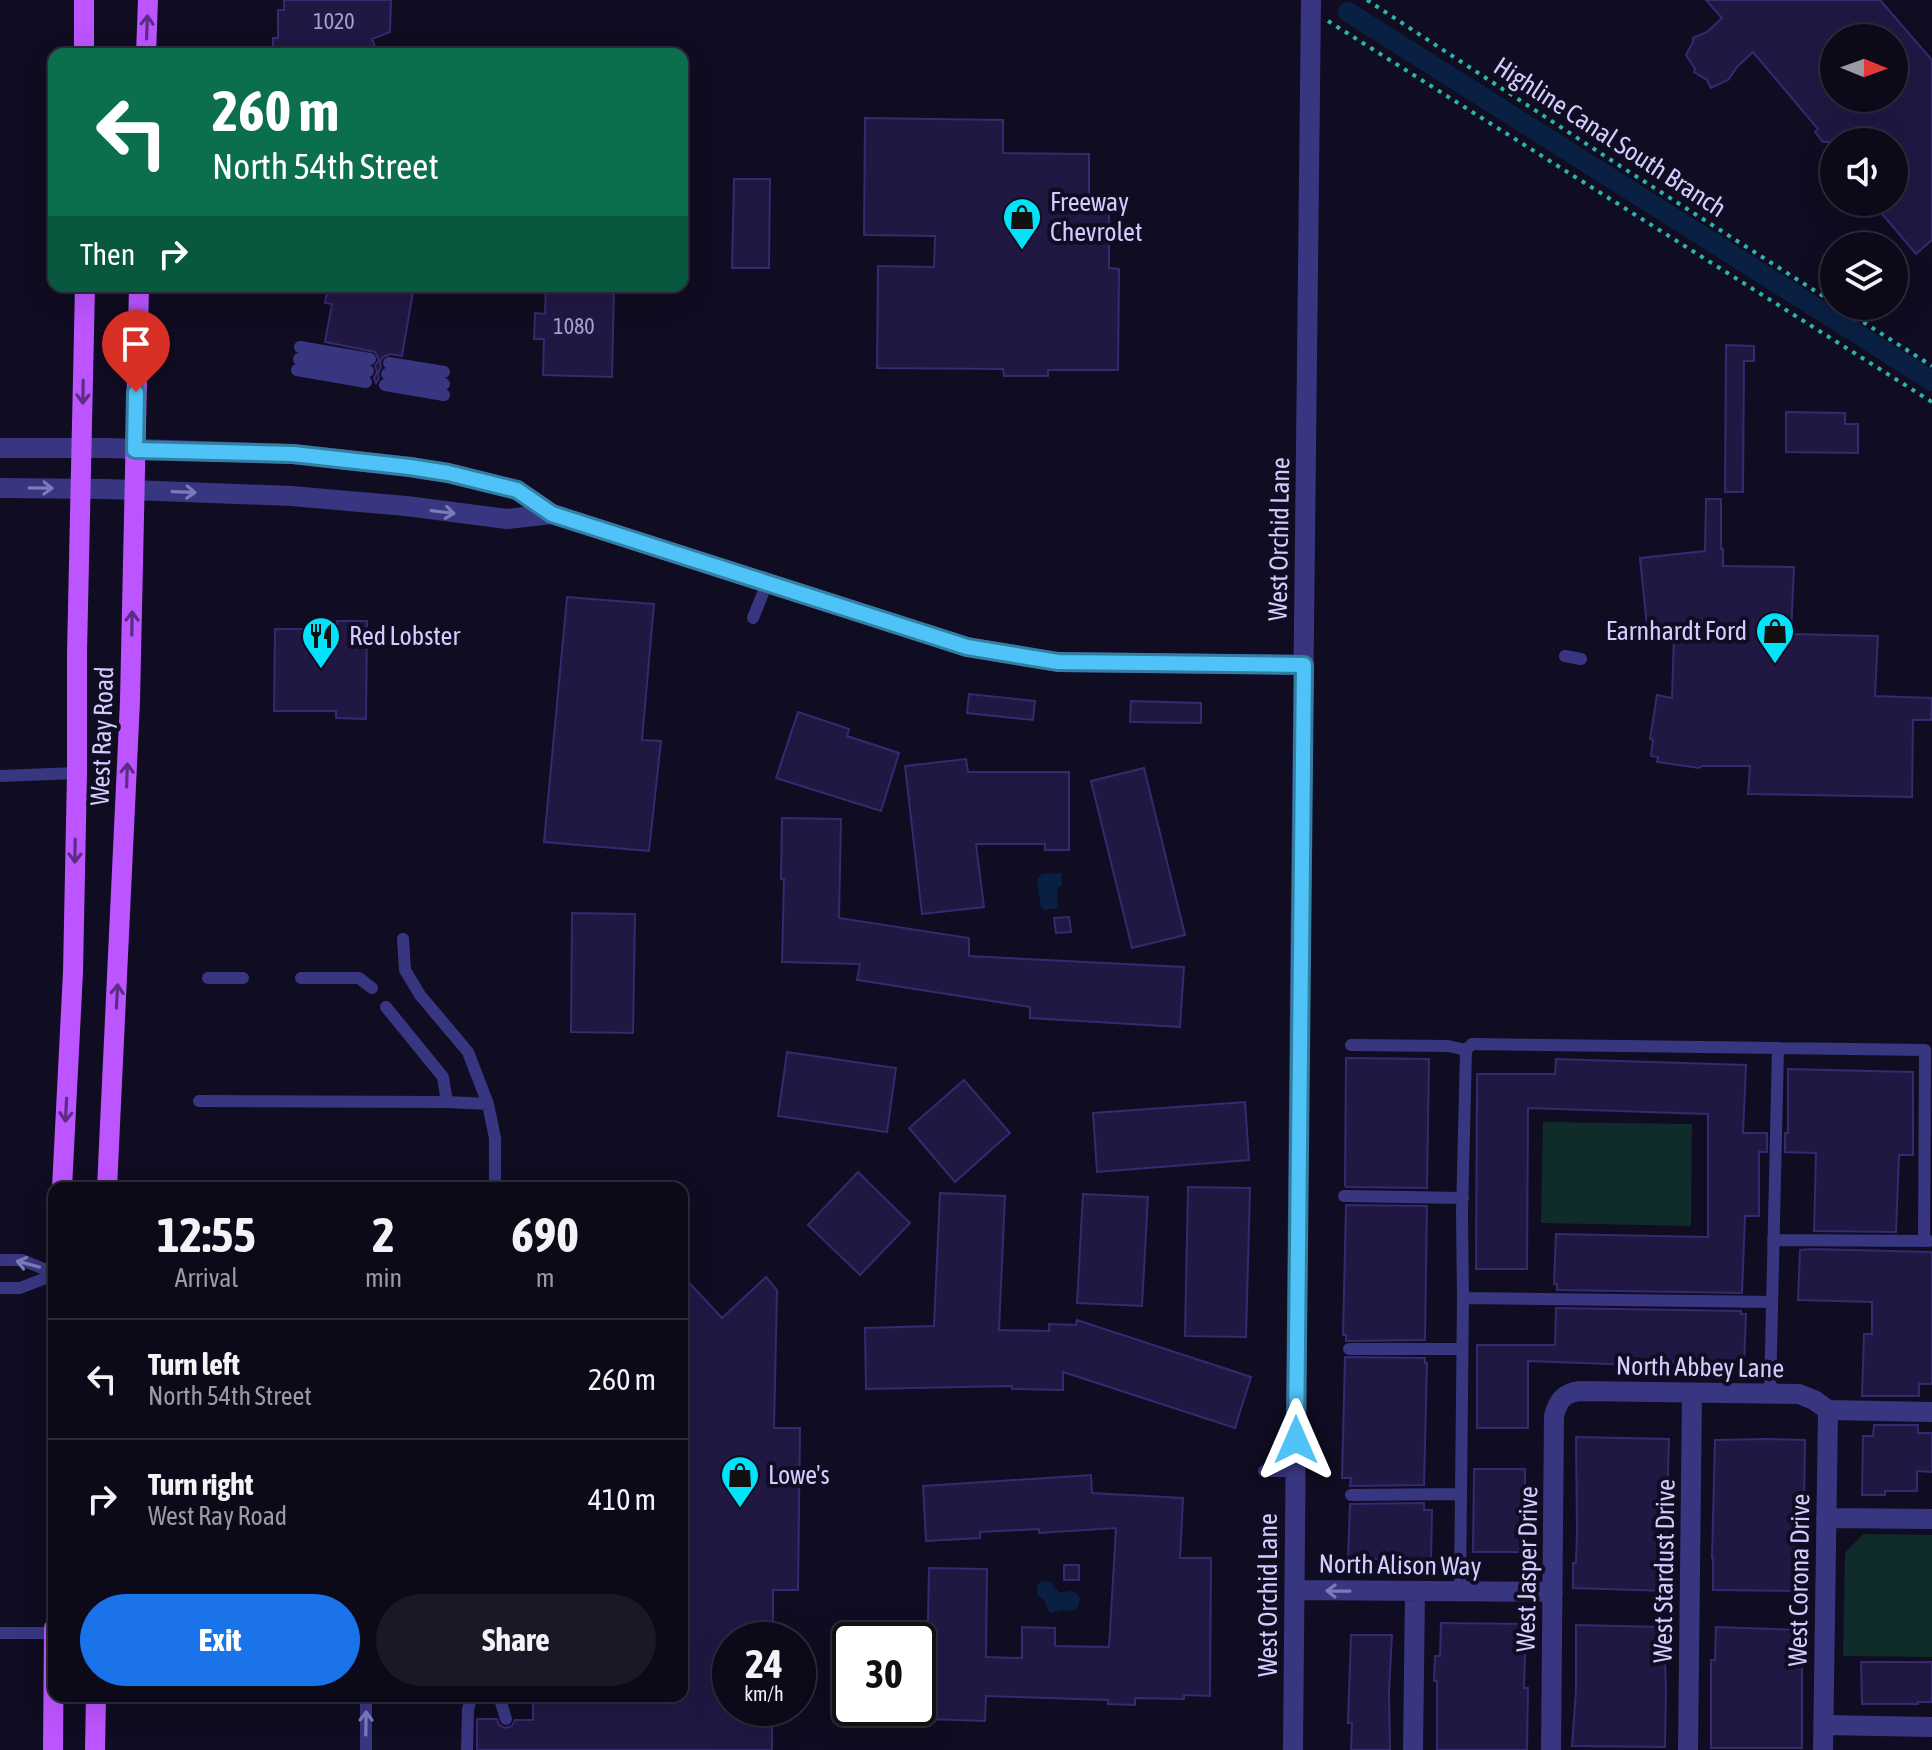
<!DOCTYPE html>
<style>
body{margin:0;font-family:"Asap Condensed",sans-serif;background:#1a1726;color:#f1f3f6;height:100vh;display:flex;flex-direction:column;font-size:30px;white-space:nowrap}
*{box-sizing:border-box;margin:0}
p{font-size:26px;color:#9a9aa2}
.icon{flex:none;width:44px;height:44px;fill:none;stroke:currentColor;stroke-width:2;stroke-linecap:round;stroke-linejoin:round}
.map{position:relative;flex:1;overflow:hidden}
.drawer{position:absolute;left:48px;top:1182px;width:640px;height:520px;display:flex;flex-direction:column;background:#0c0919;border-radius:16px;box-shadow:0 8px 32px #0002,0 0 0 2px #2c2a38}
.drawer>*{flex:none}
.banner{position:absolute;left:48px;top:48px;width:640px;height:244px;border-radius:16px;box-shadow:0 8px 32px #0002,0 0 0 2px #2c2a38;background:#0b6e4f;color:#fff;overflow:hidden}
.needle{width:52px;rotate:91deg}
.buttons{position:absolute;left:1820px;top:24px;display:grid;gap:16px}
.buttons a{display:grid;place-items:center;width:88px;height:88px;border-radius:50%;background:#0c0919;box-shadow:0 8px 32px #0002,0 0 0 2px #2c2a38;font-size:40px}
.speed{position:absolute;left:712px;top:1622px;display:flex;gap:16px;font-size:40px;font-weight:700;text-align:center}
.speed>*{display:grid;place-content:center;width:104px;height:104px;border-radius:50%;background:#0c0919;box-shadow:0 8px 32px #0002,0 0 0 2px #2c2a38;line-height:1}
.speed small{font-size:20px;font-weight:400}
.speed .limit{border:4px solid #111;border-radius:12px;background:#fff;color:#111}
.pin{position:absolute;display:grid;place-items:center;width:68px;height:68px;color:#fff;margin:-82px -34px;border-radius:50% 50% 50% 0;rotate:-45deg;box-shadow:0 0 8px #0007}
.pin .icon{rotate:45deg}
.me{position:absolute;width:88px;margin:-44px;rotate:0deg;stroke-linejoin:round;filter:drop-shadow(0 0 6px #0008)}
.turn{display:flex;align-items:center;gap:28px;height:168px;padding:0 32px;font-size:36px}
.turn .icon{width:104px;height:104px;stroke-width:2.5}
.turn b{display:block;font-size:56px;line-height:68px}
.then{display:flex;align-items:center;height:76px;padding:0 32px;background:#0003;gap:16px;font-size:30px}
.eta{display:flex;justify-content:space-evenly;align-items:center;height:136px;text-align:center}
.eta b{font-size:48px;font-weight:700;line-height:56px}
.action{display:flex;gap:16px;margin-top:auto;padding:16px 32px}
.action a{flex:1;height:92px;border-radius:48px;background:#1a73e8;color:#fff;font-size:32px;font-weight:700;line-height:92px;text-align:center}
.action a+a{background:#1a1726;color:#f1f3f6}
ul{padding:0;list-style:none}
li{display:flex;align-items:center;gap:24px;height:120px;padding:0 32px;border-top:2px solid #2c2a38}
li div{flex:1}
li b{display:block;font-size:30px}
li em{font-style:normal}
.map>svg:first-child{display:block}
.green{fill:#0f2b2a}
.water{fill:#0a2043}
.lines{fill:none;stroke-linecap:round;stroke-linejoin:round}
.canal{stroke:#0a2043;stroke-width:20}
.building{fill:#201843;stroke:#36296f;stroke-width:2;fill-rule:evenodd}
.path{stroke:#2bb5aa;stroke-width:4;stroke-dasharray:4 6;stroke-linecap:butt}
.service{stroke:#383681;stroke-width:12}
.minor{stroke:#383681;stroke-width:20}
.primary{stroke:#bc54ff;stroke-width:20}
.oneway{stroke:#5d2c85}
.oneway2{stroke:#7d7aba}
.route-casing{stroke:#337fa1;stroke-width:20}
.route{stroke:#4fc3f7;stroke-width:14}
.labels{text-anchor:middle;stroke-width:8;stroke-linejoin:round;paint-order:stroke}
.number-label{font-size:22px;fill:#a5a0d0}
.street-label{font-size:26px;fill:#d1cdff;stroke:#100c21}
.poi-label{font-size:26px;fill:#d1cdff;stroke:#100c21;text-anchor:start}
</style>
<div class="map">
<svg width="1932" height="1750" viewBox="0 0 1932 1750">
<rect width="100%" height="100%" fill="#100c21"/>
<path class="green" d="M1543 1122 1692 1124 1691 1226 1541 1223Z
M1863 1534 1932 1535V1657L1843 1656 1845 1553Z"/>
<path class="water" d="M1061 873 1062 886 1057 888 1058 908 1044 910 1041 907 1037 880 1042 874Z
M1042 1581 1050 1582 1060 1593C1069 1591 1075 1588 1080 1599L1078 1607 1072 1611 1062 1610 1051 1613 1047 1609 1045 1601 1037 1594V1586Z"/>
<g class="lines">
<path class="canal" d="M1348 12 1932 381"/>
</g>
<path class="building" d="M284 0H391L390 32 372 39 378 54H273V38H278V10H284Z
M1706 0H1880L1932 60V240L1916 254 1872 202H1894V142H1823L1815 132 1818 129 1753 52 1738 66 1728 80 1711 88 1707 80 1694 72 1695 69 1686 55 1693 42V38L1707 32 1722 18ZM1834 38H1894V98H1834Z
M865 118 1003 120V153L1089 154V203H1109V268L1119 269 1118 370H1048V376H1004L1003 369 877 368 878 266 934 267 935 236 864 235Z
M734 179H770L769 268H732Z
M328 286H414L402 356 390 354 383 357 380 362 381 367 378 373 379 378 376 383 374 378 377 372 375 366 379 360 375 352 325 342 332 304 325 303Z
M546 286H614L612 377 543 375 544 339H534L535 313 545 314Z
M1726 345 1754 346V361H1744L1743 492H1725Z
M1786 412 1845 413V424H1858V453L1786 452Z
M1706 499H1721V549H1723V566L1794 567 1791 634 1878 636 1875 696 1932 698 1931 720H1913L1912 797 1748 794 1750 766H1702L1699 768 1657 762 1658 757 1651 756 1653 740 1650 739 1657 695 1672 698 1674 634 1648 637 1640 558 1705 551Z
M567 597 654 604 642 740 661 741 649 851 544 842Z
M337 621H367L366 719 336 718V711H274L275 629H337Z
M969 694 1035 701 1033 720 967 713Z
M1131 701 1201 703V723L1130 722Z
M798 712 849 729 847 736 899 753 881 811 776 778Z
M966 759 968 772H1069V850H1045V844H976L984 907 922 914 905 766Z
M1144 768 1185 935 1132 948 1091 781Z
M782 818 841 819 839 918 969 938V956L1184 967 1180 1027 1030 1018V1007L857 980 860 964 782 962 784 879H781Z
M572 913 635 914 633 1033 571 1032Z
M1069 917 1071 932 1056 933 1054 918Z
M787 1052 896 1068 887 1132 778 1116Z
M1346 1058 1429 1059 1427 1188 1346 1187 1345 1185Z
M1556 1059 1746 1065 1743 1133H1767V1152H1759V1216H1745L1742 1293 1557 1290V1284H1554L1556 1234 1708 1237V1114L1528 1108 1527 1269H1476L1477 1074H1555Z
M1788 1069 1913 1072V1155H1899L1896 1232 1814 1231 1816 1153 1785 1152V1133H1788Z
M964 1080 1010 1133 955 1182 909 1128Z
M1245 1102 1249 1160 1097 1172 1093 1113Z
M858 1172 910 1223 860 1275 808 1225Z
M1188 1187 1250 1188 1246 1337 1185 1336Z
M940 1193 1005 1196 999 1330 1049 1331V1324L1076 1325 1077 1320 1251 1377 1235 1428 1063 1372V1390L1012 1389V1386L866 1389 865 1328 934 1326Z
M1083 1194 1148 1197 1142 1306 1077 1303Z
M1346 1205 1427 1206 1425 1340 1346 1341V1335H1343Z
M1813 1249 1932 1252V1384H1919V1396H1862L1864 1334H1872V1302L1798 1300 1800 1250Z
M682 1275 722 1318 766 1277 777 1290 774 1428H800L798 1590H773V1640H730V1708H772V1750H477V1719H497L499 1725 505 1728 512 1726 515 1720H533V1696H682Z
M1556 1308 1741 1311V1314H1746L1744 1365 1637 1361V1365L1528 1361V1428H1477V1345H1555Z
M1345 1357 1425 1358V1363H1427L1424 1485 1350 1486 1351 1478H1342Z
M1874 1425H1918V1433H1932V1472L1917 1471V1491H1885V1495H1862L1863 1436H1873Z
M1576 1437 1669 1439 1666 1534 1668 1591 1573 1588V1563H1576L1577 1531Z
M1767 1439 1805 1440 1804 1503H1807L1806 1528H1804L1805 1591 1713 1590V1558H1712L1715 1440Z
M1474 1469H1525V1552H1473Z
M1091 1475 1092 1493 1183 1498 1180 1558H1211L1210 1696 1184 1695V1699L1135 1698V1705L1108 1704V1700L986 1696 985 1721 926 1719 929 1568 987 1569 986 1657 1022 1658V1627L1055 1628V1646L1109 1647 1116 1528 1039 1533V1529L980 1532V1538L926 1541 923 1486Z
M1424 1503V1510H1432L1431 1561 1348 1558 1350 1504Z
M1064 1565H1079V1580H1064Z
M1441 1623 1526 1624 1524 1688H1528L1527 1750H1437V1681H1434L1435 1656H1440Z
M1576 1625 1663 1627 1662 1660H1665L1666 1690 1665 1747 1572 1746 1576 1690Z
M1716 1627 1802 1630V1748H1711V1660H1715Z
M1351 1635H1392L1389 1692 1390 1750H1351L1352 1723H1348Z
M1861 1662H1932V1702H1918V1704H1862Z"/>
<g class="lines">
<path class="path" d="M1367 0 1617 164 1834 303
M1328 21 1932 402
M1838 306 1932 366"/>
<path class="service" d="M300 347 370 359
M299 359 368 371
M389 363 444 372
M297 370 366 382
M387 374 444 384
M385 385 444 395
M753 618 767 583
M1565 656 1581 659
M0 776 77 773
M403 939 405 970 420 995 468 1052 488 1104 495 1138V1188
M208 978H243
M301 978H359L372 988
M1351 1045 1448 1046 1466 1050
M199 1101 447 1102 443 1077 386 1007
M447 1102 488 1104
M1344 1196 1463 1198
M1773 1240 1929 1241
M0 1260H22L54 1273
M0 1288H20L54 1275
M1463 1298 1462 1214 1466 1050 1472 1044 1925 1050 1924 1241
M1349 1349H1462
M1770 1394 1778 1048
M1264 1471H1295
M1351 1495 1461 1494
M1460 1592 1463 1298 1772 1302
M0 1633H54
M499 1696 506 1719
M366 1750V1696
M467 1750 468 1709 472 1696"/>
<path class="minor" d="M0 448H107L293 454 410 467 448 473 517 490 552 514 967 647 1058 662 1304 665
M0 488 106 489 291 496 406 506 507 519 552 514
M1828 1410 1932 1412
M1826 1518 1932 1519
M1295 1590 1553 1592
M1823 1725 1932 1727
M1293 1750 1300 986 1311 0
M1413 1750 1415 1592
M1551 1750 1554 1416C1558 1400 1564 1393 1580 1391L1799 1394 1814 1400 1828 1410
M1688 1750 1692 1393
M1823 1750 1828 1410"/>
<path class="primary" d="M84 0V54
M146 54 148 0
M62 1188 73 972 77 773V653L85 286
M107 1188 130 701 139 286
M53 1750 54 1628
M95 1750 96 1696"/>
</g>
<defs><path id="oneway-shaft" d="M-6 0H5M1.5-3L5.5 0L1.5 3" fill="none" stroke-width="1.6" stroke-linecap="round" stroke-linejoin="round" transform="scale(2)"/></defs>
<g class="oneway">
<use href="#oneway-shaft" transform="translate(147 27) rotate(-88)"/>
<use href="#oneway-shaft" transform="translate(83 392) rotate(91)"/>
<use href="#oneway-shaft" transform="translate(132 623) rotate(-89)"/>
<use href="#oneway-shaft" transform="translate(127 775) rotate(-88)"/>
<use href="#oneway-shaft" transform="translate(75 851) rotate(91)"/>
<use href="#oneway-shaft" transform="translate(117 996) rotate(-87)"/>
<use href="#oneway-shaft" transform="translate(66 1110) rotate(93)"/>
</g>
<g class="oneway2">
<use href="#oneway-shaft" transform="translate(41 488) rotate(1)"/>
<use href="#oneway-shaft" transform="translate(184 492) rotate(2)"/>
<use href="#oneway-shaft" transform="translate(443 512) rotate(7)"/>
<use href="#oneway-shaft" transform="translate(28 1264) rotate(-165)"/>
<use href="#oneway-shaft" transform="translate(1338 1591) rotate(-179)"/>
<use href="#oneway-shaft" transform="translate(366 1723) rotate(-89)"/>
</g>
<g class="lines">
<defs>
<path id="route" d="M136 392 135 450 293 454 410 467 448 473 517 490 552 514 967 647 1058 662 1304 665 1296 1440"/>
</defs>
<use href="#route" class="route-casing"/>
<use href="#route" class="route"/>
</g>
<defs>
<symbol id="shop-pin" viewBox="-11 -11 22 30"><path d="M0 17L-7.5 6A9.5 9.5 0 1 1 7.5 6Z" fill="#00e3f8" stroke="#100c21"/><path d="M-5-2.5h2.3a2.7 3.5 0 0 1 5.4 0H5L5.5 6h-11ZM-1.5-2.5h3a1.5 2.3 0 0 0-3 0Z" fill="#111"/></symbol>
<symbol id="restaurant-pin" viewBox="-11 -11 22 30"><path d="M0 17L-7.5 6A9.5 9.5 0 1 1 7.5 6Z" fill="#00e3f8" stroke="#100c21"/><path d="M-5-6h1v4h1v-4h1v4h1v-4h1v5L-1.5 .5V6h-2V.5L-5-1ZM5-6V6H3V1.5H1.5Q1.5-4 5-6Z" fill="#111"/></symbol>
</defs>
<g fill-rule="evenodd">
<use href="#shop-pin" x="1000" y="195" width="44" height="60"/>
<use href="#shop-pin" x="1753" y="609" width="44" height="60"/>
<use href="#restaurant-pin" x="299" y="614" width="44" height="60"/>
<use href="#shop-pin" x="718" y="1453" width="44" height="60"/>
</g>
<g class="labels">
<g class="number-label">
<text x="334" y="29">1020</text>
<text x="574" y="334">1080</text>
</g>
<g class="street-label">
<text transform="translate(1610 137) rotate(33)" y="9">Highline Canal South Branch</text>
<text transform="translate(1279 539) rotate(-89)" y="9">West Orchid Lane</text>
<text transform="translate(102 736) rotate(-88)" y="9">West Ray Road</text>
<text transform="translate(1700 1367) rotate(1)" y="9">North Abbey Lane</text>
<text transform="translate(1400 1565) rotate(1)" y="9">North Alison Way</text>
<text transform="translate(1527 1569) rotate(-89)" y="9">West Jasper Drive</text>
<text transform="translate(1664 1571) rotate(-89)" y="9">West Stardust Drive</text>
<text transform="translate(1799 1580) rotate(-89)" y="9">West Corona Drive</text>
<text transform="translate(1268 1595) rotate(-90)" y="9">West Orchid Lane</text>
</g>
<g class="poi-label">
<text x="1050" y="211">Freeway<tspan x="1050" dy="30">Chevrolet</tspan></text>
<text x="1747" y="640" text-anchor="end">Earnhardt Ford</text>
<text x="349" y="645">Red Lobster</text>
<text x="768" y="1484">Lowe's</text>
</g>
</g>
</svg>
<div class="buttons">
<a><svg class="needle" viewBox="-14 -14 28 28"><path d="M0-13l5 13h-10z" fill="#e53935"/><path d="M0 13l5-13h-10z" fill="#9a9aa2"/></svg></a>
<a><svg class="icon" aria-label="sound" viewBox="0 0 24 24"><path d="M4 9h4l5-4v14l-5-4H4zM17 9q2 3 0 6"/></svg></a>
<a><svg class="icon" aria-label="layers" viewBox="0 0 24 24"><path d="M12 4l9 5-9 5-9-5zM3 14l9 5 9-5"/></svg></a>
</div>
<div class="speed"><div>24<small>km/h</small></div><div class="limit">30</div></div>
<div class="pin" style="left:136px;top:392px;background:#d93025"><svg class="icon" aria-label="arrive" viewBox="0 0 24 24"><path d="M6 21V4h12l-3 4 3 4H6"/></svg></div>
<svg class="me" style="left:1296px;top:1440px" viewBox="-20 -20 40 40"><path d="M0-17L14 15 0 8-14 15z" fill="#4fc3f7" stroke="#fff" stroke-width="4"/></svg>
<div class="banner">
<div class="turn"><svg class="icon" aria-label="left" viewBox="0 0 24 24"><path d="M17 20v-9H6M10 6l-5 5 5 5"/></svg><div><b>260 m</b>North 54th Street</div></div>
<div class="then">Then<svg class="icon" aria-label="right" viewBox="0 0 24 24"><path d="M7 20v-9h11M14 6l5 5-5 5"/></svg></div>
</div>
<section class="drawer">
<div class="eta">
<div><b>12:55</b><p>Arrival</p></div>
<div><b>2</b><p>min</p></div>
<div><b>690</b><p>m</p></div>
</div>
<ul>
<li><svg class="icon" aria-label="left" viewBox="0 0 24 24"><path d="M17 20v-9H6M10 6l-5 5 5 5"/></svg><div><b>Turn left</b><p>North 54th Street</p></div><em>260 m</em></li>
<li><svg class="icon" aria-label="right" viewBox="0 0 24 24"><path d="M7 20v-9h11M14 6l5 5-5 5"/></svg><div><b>Turn right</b><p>West Ray Road</p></div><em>410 m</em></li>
</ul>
<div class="action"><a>Exit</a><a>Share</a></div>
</section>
</div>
